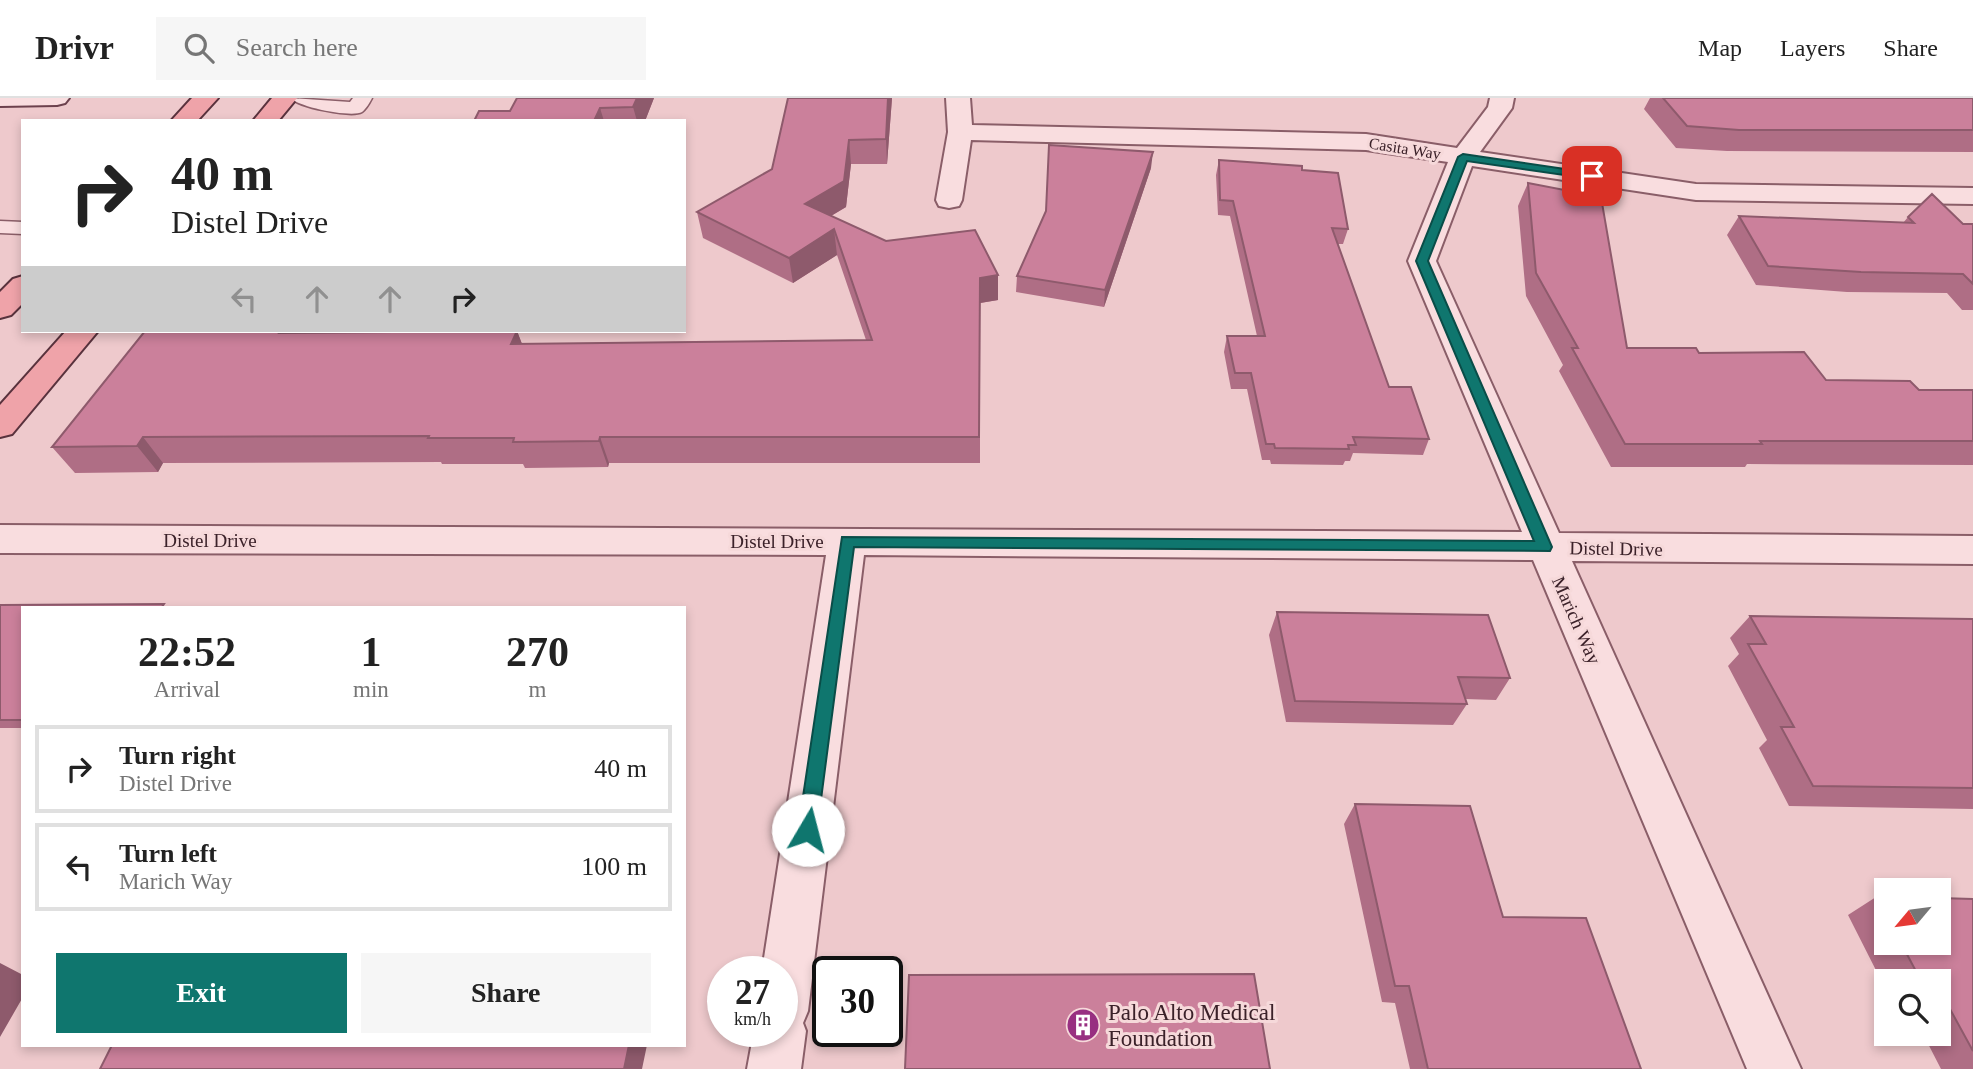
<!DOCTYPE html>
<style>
body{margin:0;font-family:Georgia,serif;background:#f6f6f6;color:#222;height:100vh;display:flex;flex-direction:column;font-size:26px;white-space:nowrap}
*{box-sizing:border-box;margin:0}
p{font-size:23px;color:#767676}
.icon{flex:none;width:38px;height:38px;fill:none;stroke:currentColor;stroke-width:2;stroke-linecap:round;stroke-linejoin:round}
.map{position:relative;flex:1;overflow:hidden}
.side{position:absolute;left:21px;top:508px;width:665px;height:441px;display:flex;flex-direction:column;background:#fff;border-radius:0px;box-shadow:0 4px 10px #0003}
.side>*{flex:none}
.hud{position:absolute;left:21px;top:21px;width:665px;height:214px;border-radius:0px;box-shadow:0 4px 10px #0003;background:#fff;color:#222;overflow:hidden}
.needle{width:46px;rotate:241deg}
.tools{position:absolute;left:1874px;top:780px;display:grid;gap:14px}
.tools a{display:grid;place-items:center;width:77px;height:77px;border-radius:0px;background:#fff;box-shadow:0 4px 10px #0003;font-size:35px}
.speed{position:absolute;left:707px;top:858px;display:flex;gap:14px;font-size:35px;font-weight:700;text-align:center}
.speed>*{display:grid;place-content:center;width:91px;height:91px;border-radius:50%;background:#fff;box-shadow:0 4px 10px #0003;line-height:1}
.speed small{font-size:18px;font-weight:400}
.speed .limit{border:4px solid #111;border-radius:10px;background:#fff;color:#111}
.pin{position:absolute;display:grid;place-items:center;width:60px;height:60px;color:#fff;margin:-30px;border-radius:14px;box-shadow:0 4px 10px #0006}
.me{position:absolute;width:77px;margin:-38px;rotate:8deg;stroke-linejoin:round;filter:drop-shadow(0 0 5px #0008)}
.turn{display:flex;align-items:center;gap:24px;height:147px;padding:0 35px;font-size:32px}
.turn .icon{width:91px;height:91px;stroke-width:2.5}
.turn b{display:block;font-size:49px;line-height:60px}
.lanes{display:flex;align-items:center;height:66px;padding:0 35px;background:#0003;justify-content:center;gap:35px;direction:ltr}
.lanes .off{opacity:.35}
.eta{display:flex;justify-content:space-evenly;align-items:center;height:119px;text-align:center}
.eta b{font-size:42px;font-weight:600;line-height:49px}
.action{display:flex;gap:14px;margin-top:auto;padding:14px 35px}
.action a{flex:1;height:80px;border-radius:0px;background:#0f766e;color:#fff;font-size:28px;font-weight:600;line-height:80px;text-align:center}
.action a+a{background:#f6f6f6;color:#222}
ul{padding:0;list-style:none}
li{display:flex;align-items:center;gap:21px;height:88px;margin:0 14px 10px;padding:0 21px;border:4px solid #e0e0e0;border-radius:0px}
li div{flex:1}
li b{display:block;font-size:26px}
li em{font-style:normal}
header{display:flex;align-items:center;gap:42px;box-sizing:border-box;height:98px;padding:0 35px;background:#fff;border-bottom:2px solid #e0e0e0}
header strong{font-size:33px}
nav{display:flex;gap:38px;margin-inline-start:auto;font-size:24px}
.search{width:490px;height:63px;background:#f6f6f6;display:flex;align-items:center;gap:18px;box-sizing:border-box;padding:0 24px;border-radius:0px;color:#767676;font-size:26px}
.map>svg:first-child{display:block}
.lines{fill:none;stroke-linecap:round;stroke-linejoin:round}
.lane-casing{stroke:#8a5e68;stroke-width:3}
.street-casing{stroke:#8a5e68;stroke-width:4}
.secondary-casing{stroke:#6c414d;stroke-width:4}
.primary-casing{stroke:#59323d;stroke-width:4}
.lane{fill:#f9dddf;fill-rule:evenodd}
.street{fill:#f9dddf;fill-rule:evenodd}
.secondary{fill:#f9dddf;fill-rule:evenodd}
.primary{fill:#efa3a9;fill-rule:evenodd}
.wall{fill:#af6e85}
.shaded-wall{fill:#8e5a6c}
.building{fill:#cb809b;stroke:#8e5a6c;stroke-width:2}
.route{fill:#0f766e;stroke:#0a4d48;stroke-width:2}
.labels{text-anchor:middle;stroke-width:6;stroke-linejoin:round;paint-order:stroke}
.far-street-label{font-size:16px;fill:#3b2129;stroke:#f6d9da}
.street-label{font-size:19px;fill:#3b2129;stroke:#f6d9da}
.near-poi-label{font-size:23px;fill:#3b2129;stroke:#f6d9da;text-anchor:start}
</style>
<header>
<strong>Drivr</strong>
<div class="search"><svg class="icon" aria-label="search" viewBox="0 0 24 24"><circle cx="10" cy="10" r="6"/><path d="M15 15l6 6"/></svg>Search here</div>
<nav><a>Map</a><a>Layers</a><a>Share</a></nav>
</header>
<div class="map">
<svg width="1973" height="971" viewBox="0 0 1973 971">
<rect width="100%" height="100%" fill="#eec9cc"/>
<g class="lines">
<defs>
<path id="lane" d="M291 0 350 4 353 0H372C370 4 366 11 362 14 352 20 298 9 291 0Z
M0 123 23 124V136L0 135Z"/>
<path id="street" d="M946 0H970L972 27 1366 36 1457 50 1488 9 1490 0H1514L1512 10 1480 54 1696 86 1973 90V106L1696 102 1472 68 1436 163 1559 435 1973 438V466L1572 463 1801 971H1747L1533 462 864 457 808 913 803 925 806 933 801 971H747L754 933H782V873H762L826 457 0 455V427L1522 434 1408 163 1448 64 1366 52 971 42 962 102 959 108 949 110 939 108 936 102 948 34Z"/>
<path id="secondary" d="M0 0H69L65 5 57 7 0 8Z"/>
<path id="primary" d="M192 0H218L197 23H171Z
M272 0H297L278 23H253Z
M23 178V205L11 217 0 220V194L13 181Z
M66 233H98L12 336 0 339V307Z"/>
</defs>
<use href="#lane" class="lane-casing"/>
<use href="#street" class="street-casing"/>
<use href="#secondary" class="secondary-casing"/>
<use href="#primary" class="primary-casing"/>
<use href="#lane" class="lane"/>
<use href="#street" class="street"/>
<use href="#secondary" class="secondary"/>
<use href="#primary" class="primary"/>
</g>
<path class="wall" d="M654 0 645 23H474L510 13Z
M892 0 887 66H851L846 109 831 118 886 143 998 177V202L980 205V365H609L608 369 525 370 523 366H442L441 364 163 365 158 374 75 375 52 349 145 233H286L288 235 517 233 522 246 866 242 837 157 793 185 703 140 697 114 772 71Z
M1650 0H1973V54L1727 53 1676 50 1644 11Z
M1219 62 1302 72 1348 131 1343 146H1337L1389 289 1429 341 1423 357 1353 355 1350 363H1345L1343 367 1271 366 1270 362H1262L1247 291H1231L1224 254 1227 238H1257L1230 118 1218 117 1216 77Z
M1151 70 1104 209 1016 194 1017 178Z
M1528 85 1627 250 1699 255 1826 282 1919 292H1973V367L1747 366 1745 369H1611L1559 273 1563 267 1526 198 1518 108Z
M1739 118 1903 125 1908 119 1963 126H1973V212H1962L1947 195 1847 194 1756 187 1727 137Z
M0 507 23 509V630H0Z
M1277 514 1510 580 1496 602 1465 601 1467 606 1453 627 1286 624 1269 537Z
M1750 518 1973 521V711L1789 708 1759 650 1767 642 1728 568 1739 556 1730 540Z
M1355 706 1503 819 1641 971H1410L1395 905 1382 904 1344 726Z
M1876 799H1886V845H1939L1973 801V971H1941L1923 936H1939V884H1886V892L1848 817Z"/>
<path class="shaded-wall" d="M637 0H654L645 23H637L633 9Z
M888 0H892L887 66 886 41Z
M600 10 604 23H594Z
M849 42 851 66 846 109 809 131 805 106Z
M1153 54 1151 70 1104 209 1105 192Z
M834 131 837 157 793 185 789 160Z
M998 177V202L980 205V365V180Z
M517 233 527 259 511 246Z
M143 339 163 365 158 374 137 348Z
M600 339 609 365 608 369 599 343Z
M0 865 23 877V899L0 939Z
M629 947H647L642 971H624Z"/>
<path class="building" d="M517 0H637L633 9 600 10 594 23H474L479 13H510Z
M788 0H888L886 41 849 42 844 83 805 106 886 143 975 132 998 177 980 180 979 339H600L599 343 513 344 514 340H428L429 338 143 339 137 348 52 349 145 233H280L279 235 517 233 511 246 872 242 834 131 789 160 697 114 772 71Z
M1663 0H1973V32H1739L1687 28Z
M1049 47 1153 54 1105 192 1017 178 1046 113Z
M1219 62 1302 68V72L1338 75 1348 131 1332 130 1389 289H1411L1429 341 1353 339 1356 347H1348L1349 351 1275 350 1274 346H1266L1251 275H1235L1227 238H1265L1233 103 1220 102Z
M1528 85 1601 99 1627 250H1696L1699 255 1804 254 1826 282 1910 283 1919 292H1973V343H1760L1762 346H1625L1572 250H1578L1536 175Z
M1932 96 1963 126H1973V186L1963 176 1861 174 1768 168 1739 118 1914 125 1908 119Z
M164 506 162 509H23V622H0V507Z
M1277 514 1488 517 1510 580 1458 579 1467 606 1295 603Z
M1750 518 1973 521V690L1813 688 1781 629H1794L1748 546H1766Z
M1355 706 1470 708 1503 819 1586 820 1641 971H1428L1409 888H1395Z
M1876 799H1886V819Z
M1939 800 1973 801V953L1939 891V884H1935L1932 879H1919L1901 845H1939Z
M1254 876 1270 971H905L909 877Z
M112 947H629L624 971H100Z"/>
<path class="route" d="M1463 56 1592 75 1598 78 1592 81 1467 63 1428 163 1552 449 1550 453 854 449 817 732 814 738 808 741 801 738 798 732 842 439 1534 443 1416 163 1458 59Z"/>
<defs>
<symbol id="building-disc" viewBox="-11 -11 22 22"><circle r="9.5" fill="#982f81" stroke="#f6d9da"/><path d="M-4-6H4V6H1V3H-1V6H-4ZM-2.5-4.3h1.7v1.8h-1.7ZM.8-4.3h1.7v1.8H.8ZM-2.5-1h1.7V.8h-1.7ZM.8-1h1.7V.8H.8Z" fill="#fff"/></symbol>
</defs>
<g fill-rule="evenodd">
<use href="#building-disc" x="1064" y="908" width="38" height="38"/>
</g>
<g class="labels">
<g class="far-street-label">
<text transform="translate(1405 50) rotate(9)" y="6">Casita Way</text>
</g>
<g class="street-label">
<text x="210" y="449">Distel Drive</text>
<text x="777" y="450">Distel Drive</text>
<text transform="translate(1616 450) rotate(1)" y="7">Distel Drive</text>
<text transform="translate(1577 522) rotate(66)" y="7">Marich Way</text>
</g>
<g class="near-poi-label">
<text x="1108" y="922">Palo Alto Medical<tspan x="1108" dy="26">Foundation</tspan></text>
</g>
</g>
</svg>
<div class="tools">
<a><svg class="needle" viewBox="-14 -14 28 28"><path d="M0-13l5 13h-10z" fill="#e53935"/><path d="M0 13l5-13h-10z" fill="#767676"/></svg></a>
<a><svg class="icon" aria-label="search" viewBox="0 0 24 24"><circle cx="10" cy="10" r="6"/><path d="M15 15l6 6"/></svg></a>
</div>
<div class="speed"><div>27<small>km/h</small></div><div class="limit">30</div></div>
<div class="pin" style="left:1592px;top:78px;background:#d93025"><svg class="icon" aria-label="arrive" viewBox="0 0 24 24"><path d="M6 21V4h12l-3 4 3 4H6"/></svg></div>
<svg class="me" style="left:808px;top:732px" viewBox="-20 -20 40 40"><circle r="19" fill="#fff"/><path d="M0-13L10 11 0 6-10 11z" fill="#0f766e"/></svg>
<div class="hud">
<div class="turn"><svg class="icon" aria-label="right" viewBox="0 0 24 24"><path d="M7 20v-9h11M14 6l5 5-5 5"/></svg><div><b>40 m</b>Distel Drive</div></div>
<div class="lanes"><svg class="icon off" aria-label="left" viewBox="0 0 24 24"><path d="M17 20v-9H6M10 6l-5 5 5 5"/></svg><svg class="icon off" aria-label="ahead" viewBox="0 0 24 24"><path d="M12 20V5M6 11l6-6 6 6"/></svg><svg class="icon off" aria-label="ahead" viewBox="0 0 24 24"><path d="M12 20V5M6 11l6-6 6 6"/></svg><svg class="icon" aria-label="right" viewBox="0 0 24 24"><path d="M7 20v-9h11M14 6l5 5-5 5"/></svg></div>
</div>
<section class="side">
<div class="eta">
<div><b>22:52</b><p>Arrival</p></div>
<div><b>1</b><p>min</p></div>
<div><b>270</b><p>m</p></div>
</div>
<ul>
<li><svg class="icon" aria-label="right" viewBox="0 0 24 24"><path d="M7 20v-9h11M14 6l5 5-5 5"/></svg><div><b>Turn right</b><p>Distel Drive</p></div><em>40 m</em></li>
<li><svg class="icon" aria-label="left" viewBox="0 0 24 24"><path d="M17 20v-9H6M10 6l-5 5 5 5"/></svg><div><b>Turn left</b><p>Marich Way</p></div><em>100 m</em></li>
</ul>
<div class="action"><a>Exit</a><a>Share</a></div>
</section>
</div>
